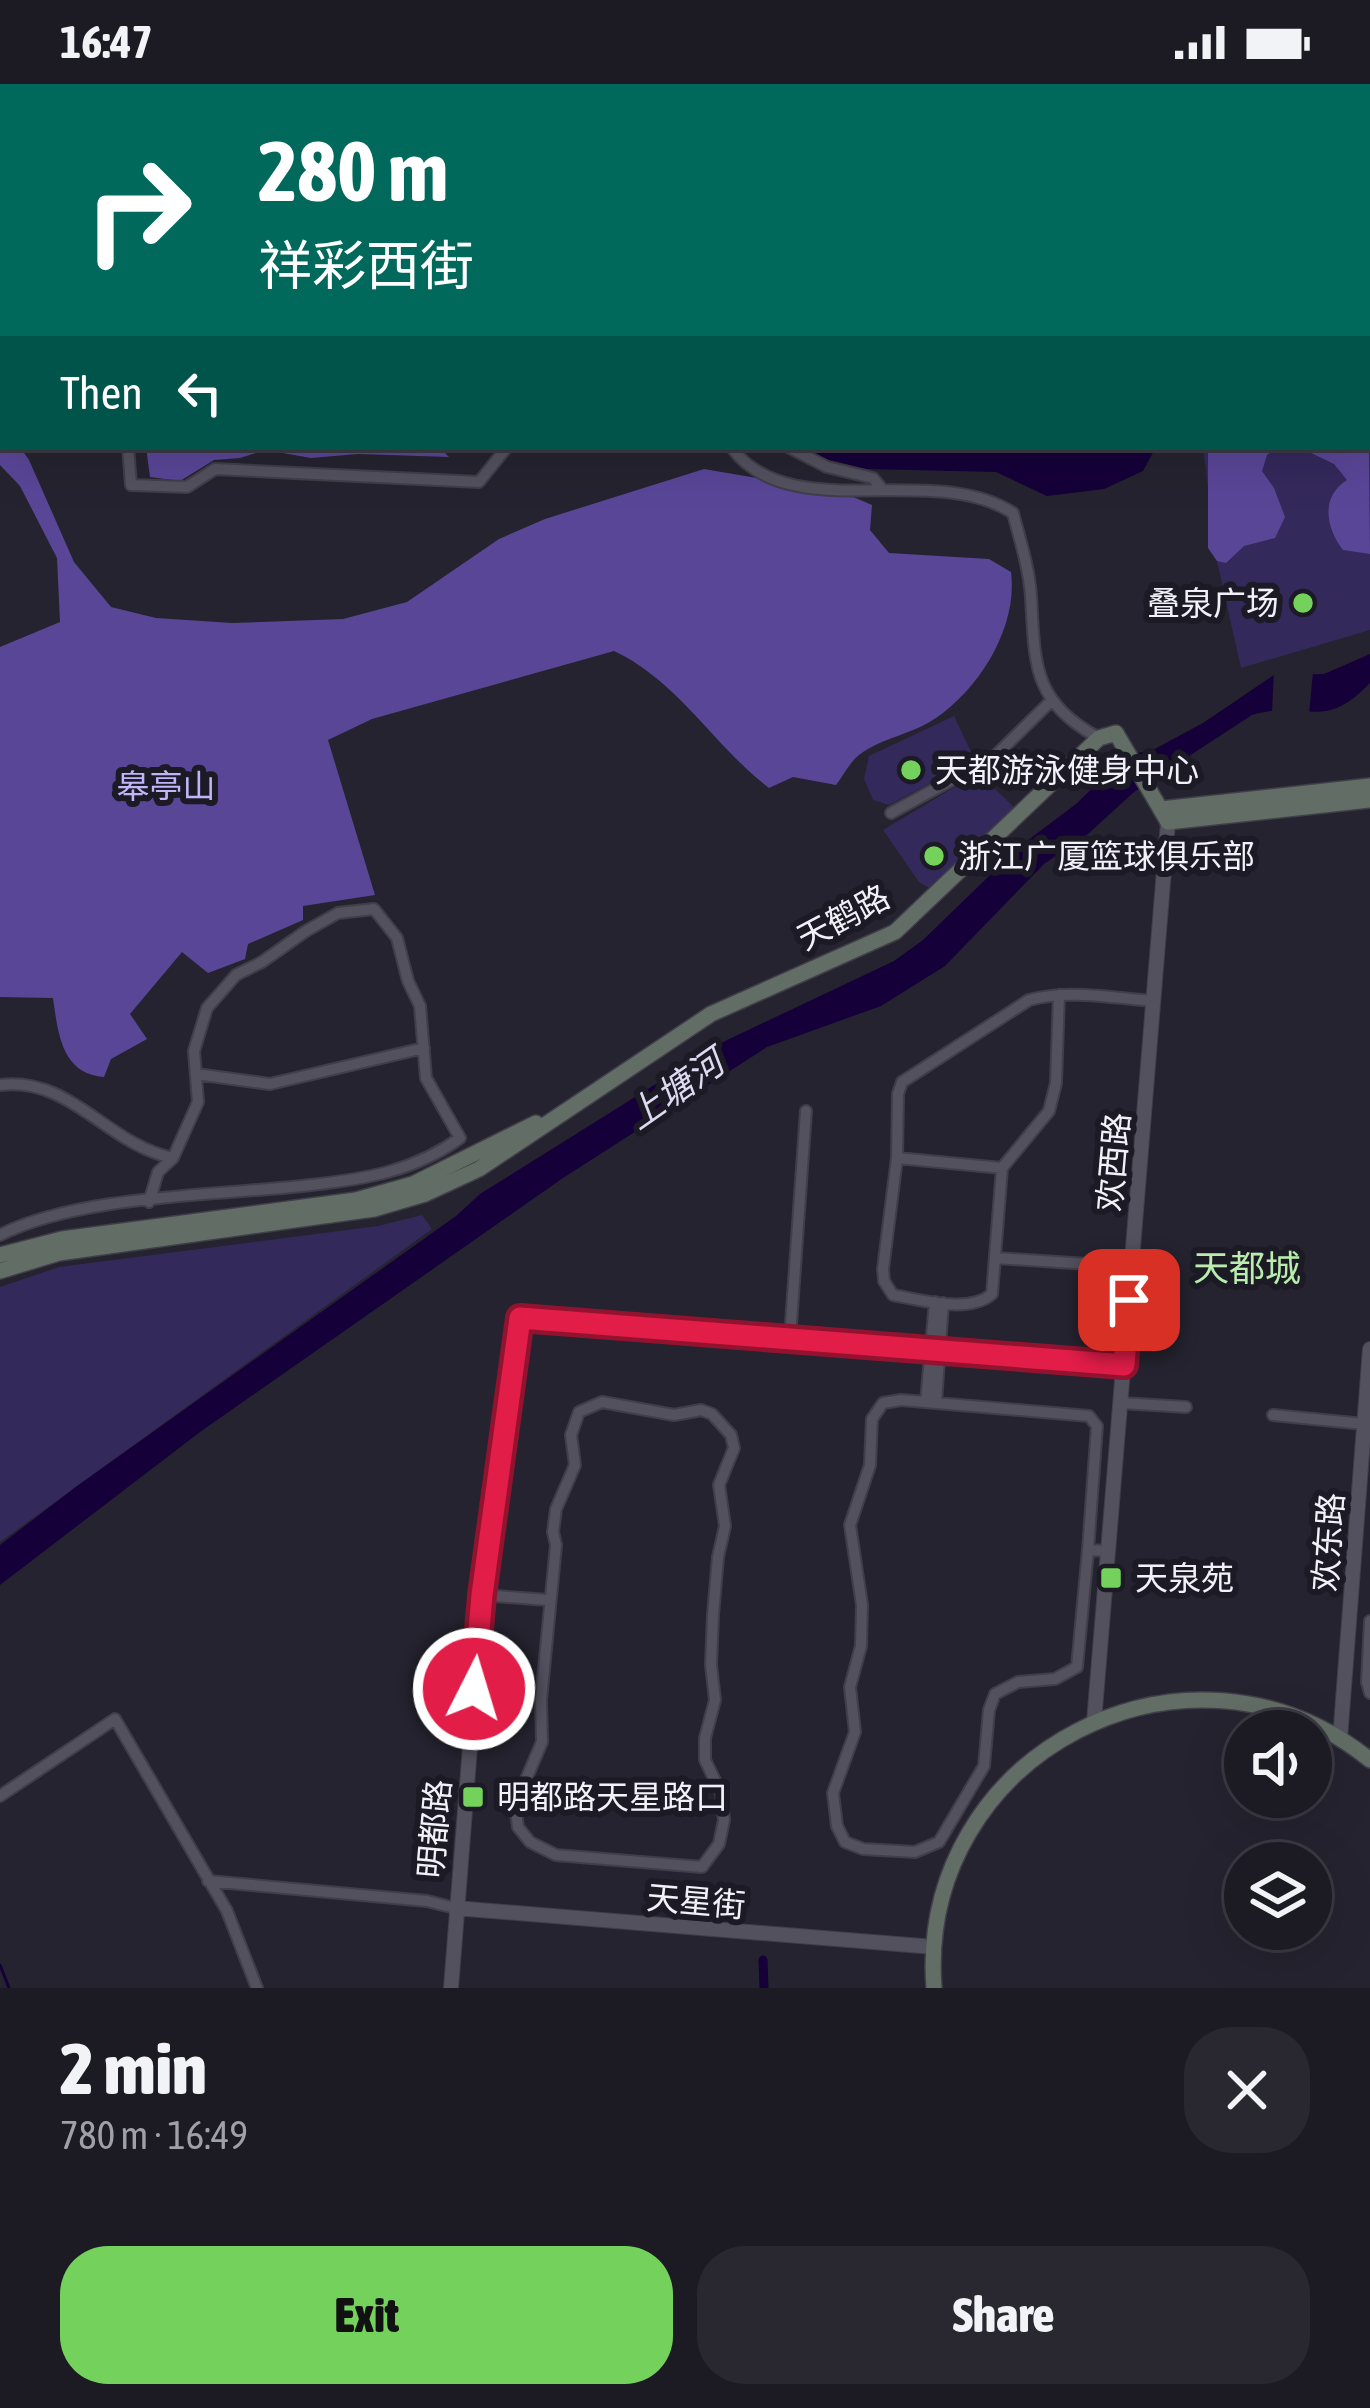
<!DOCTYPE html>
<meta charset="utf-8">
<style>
body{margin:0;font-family:"Asap Condensed","Noto Sans SC",sans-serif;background:#292730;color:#f1f3f6;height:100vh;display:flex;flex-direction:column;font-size:45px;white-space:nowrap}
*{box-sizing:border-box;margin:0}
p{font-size:39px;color:#a0a1a6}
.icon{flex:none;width:66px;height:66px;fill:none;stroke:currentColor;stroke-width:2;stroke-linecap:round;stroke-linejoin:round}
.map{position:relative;height:1904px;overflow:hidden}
.panel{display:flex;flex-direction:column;background:#1c1a23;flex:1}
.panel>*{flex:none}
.guide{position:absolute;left:0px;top:0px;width:1371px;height:366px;box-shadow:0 12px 48px #0002,0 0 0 3px #3a3841;background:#00695c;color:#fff;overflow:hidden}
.tools{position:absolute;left:1224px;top:1626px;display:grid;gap:24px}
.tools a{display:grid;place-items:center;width:108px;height:108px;border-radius:50%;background:#1c1a23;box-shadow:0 12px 48px #0002,0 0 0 3px #3a3841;font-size:60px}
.pin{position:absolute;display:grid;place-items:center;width:102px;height:102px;color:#fff;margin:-51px;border-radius:24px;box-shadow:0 6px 18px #0006}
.me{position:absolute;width:132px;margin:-66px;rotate:5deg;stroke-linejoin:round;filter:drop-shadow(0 0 9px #0008)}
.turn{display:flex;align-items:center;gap:42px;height:252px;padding:0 60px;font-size:54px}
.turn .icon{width:156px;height:156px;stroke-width:2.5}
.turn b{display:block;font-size:84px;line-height:102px}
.then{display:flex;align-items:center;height:114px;padding:0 60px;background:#0003;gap:24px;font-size:45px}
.round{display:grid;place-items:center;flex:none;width:126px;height:126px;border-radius:48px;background:#292730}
.summary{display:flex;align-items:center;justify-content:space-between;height:204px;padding:0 60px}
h1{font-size:72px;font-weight:800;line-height:90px}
.action{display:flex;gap:24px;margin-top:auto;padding:24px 60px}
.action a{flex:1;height:138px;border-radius:48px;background:#74d25c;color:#111;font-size:48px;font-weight:800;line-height:138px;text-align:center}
.action a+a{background:#292730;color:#f1f3f6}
.status{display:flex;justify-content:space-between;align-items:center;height:84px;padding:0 60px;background:#1c1a23;direction:ltr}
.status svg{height:33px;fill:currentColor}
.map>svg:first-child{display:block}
.green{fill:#34295b}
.forest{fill:#594697}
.water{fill:#150039}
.pier{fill:#25232f}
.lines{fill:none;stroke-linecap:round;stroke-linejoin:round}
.stream{stroke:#150039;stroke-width:3}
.canal{stroke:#150039;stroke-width:9}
.minor-casing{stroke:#403e48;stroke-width:14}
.tertiary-casing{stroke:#403e48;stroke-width:16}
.secondary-casing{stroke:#403e48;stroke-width:18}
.minor{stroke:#53515e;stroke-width:10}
.tertiary{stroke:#53515e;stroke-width:14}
.secondary{stroke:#616d65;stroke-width:15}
.route-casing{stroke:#92132f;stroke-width:30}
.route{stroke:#e11d48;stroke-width:21}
.poi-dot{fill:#74d25c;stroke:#1b1a25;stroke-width:4.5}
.labels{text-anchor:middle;stroke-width:12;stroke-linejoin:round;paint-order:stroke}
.poi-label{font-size:33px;fill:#f2f1f9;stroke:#1b1a25;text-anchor:start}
.park-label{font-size:33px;fill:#bfb5f8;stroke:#1b1a25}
.street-label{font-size:33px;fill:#f2f1f9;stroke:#1b1a25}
.water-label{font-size:36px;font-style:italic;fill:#dddaf1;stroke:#1b1a25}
.neighbourhood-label{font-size:36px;fill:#b9ecad;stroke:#1b1a25}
</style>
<div class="status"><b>16:47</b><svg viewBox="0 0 49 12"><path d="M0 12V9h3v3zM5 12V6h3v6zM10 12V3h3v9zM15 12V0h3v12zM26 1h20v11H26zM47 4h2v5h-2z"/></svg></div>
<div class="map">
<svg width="1370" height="1904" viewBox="0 0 1370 1904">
<rect width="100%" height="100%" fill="#25232f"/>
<path class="green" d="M881 0H1370V546L1241 584 1217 477 1203 363H1368V3Z
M954 632 975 676 889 721 873 716 864 695 869 672Z
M978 689 1015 724 933 806 919 798 883 746Z
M422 1131 432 1145 0 1458V1203L59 1183 378 1142Z"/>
<path class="forest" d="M0 0 69 3H3L0 302Z
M975 0H1370V117L1368 3Z
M1368 276 1370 470 1343 466C1326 444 1320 413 1347 396L1334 380 1299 363H1368Z
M0 333 3 363H20L29 376 74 478 111 523 156 534 232 539 343 535 407 518 499 455 545 435 704 385 844 409 872 421 870 446 889 469 989 475 1011 488C1018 542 981 603 936 634 913 650 881 654 859 671 850 678 843 692 836 701L793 693 769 704C715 663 677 596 614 567L372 635 328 656 375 811 303 822V836L248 860 245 875 208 889 182 868 130 930 147 955 111 975 104 993C61 990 58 948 53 914L0 913V563L60 538 57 474 20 402 0 381Z
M146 363H439L449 373 358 370 311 374 265 366 240 374 214 376 180 397 150 393Z
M1208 363H1278L1267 371 1262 387 1274 404 1285 433 1275 454 1244 462 1226 479 1217 477 1208 464Z"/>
<path class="water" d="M805 363H1156L1143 387 1104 405 1047 412 996 388 867 385 813 372Z
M1370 570V599C1322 649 1308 615 1252 631L1134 708 1088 750 1044 780 945 882 881 922 767 963 563 1094 200 1348 0 1501V1461L77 1402 456 1132 480 1110 723 958 894 877 923 856 1019 763 1076 720 1128 670 1151 667 1203 639 1274 591 1324 590Z"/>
<path class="pier" d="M1274 587 1313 588 1309 630 1272 629Z"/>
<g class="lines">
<path class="stream" d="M0 1881 9 1904"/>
<path class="canal" d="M763 1876 764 1904"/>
<defs>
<path id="minor" d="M347 0 356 3
M884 0 885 3
M958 0 960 3
M396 3 398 0
M481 3 482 0
M1368 227H1370
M128 363 131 401 187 403 215 385 479 398 507 363
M731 363C790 444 931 376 1013 429 1020 456 1029 484 1031 512 1035 581 1032 617 1099 654
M788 363 827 383 873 394 883 406
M891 729 994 673 1050 618
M1059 911 1056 999 1049 1027 1002 1084 992 1210C969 1230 921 1216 893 1211L884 1197 883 1185 897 1074 898 1010 902 998 1029 916C1068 905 1113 914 1154 917
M196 990 270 1000 424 964
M0 1001C71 992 107 1061 173 1074L198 1018 194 967 207 924 236 891 262 878 306 847 338 829 374 825 397 854 408 897 420 922 426 994 460 1054C415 1087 365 1095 311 1101 219 1112 82 1110 0 1151
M897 1074 1002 1084
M149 1118 158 1088 173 1074
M996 1174 1132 1183
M520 1234 1124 1281
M790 1254 806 1027
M602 1318 674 1331 701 1326 712 1330 731 1351 734 1364 719 1401 725 1442 718 1473 713 1531 711 1581 715 1616 705 1654V1676L721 1709 724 1736 719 1760 702 1783 556 1771 530 1758 518 1743 515 1721 542 1658 541 1616 556 1461 553 1448 556 1425 575 1381 571 1351 579 1328Z
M926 1318 935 1218
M936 1318 943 1219
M1121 1319 1186 1323
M1273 1331 1364 1340
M1088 1466 1097 1342 1089 1332 901 1316 883 1319 872 1335 870 1381 850 1441 862 1521 861 1562 850 1603 855 1648 833 1709 837 1742 845 1758 863 1765 915 1768 939 1758 984 1682 989 1626 995 1610 1018 1598 1055 1595 1077 1583 1088 1466 1108 1467
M482 1511 548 1516
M1370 1537 1367 1598 1370 1609
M0 1712 115 1635 227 1827 257 1904
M208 1797 427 1817 455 1824"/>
<path id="tertiary" d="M1094 1638 1168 738
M1340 1655 1370 1265
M455 1824 934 1863
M451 1904 482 1511 520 1234"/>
<path id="secondary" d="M1161 725 1370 702
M0 1171 62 1155 356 1116 413 1100 536 1039
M0 1187 59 1169 374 1125 425 1110 479 1085 711 930 895 848 1099 654 1116 649 1168 738 1370 716
M934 1904C916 1670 1188 1529 1370 1676"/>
</defs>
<use href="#minor" class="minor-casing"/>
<use href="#tertiary" class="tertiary-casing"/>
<use href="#secondary" class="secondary-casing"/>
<use href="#minor" class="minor"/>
<use href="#tertiary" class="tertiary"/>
<use href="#secondary" class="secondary"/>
</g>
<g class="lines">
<defs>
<path id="route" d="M474 1605 482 1511 520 1234 1124 1281 1129 1216"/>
</defs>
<use href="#route" class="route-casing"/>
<use href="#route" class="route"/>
</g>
<g class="poi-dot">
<circle cx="1303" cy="519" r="12"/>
<circle cx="911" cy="686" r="12"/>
<circle cx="934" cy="772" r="12"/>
<rect x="1099" y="1482" width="24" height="24" rx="6"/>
<rect x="461" y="1701" width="24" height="24" rx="6"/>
</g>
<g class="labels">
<g class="poi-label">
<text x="1279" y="531" text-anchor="end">叠泉广场</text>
<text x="935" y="698">天都游泳健身中心</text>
<text x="958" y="784">浙江广厦篮球俱乐部</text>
<text x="1135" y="1506">天泉苑</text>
<text x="497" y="1725">明都路天星路口</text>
</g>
<g class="park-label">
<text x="166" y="714">皋亭山</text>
</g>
<g class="street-label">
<text transform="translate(843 833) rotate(-28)" y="12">天鹤路</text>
<text transform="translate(1113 1078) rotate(-85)" y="12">欢西路</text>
<text transform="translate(1328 1458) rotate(-86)" y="12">欢东路</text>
<text transform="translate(434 1745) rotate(-85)" y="12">明都路</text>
<text transform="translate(696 1817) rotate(5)" y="12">天星街</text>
</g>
<g class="water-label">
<text transform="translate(675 1005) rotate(-35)" y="13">上塘河</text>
</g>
<g class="neighbourhood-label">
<text x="1247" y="1197">天都城</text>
</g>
</g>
</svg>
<div class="tools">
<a><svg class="icon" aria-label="sound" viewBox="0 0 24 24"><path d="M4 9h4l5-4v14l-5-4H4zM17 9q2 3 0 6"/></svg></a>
<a><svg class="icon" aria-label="layers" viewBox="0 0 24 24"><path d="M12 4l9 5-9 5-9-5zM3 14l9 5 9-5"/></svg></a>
</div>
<div class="pin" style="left:1129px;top:1216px;background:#d93025"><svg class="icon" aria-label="arrive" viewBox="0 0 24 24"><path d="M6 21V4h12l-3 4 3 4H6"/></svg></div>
<svg class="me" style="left:474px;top:1605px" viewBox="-20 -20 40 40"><circle r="17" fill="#e11d48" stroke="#fff" stroke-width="3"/><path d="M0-11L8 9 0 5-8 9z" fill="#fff"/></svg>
<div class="guide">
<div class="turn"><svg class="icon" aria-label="right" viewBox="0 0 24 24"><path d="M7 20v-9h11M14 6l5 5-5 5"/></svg><div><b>280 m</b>祥彩西街</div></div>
<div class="then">Then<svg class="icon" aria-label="left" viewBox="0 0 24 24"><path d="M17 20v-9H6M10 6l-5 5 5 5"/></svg></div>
</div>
</div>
<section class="panel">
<div class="summary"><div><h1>2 min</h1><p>780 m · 16:49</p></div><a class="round"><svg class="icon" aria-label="close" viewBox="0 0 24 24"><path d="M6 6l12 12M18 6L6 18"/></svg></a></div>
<div class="action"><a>Exit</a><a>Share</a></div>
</section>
